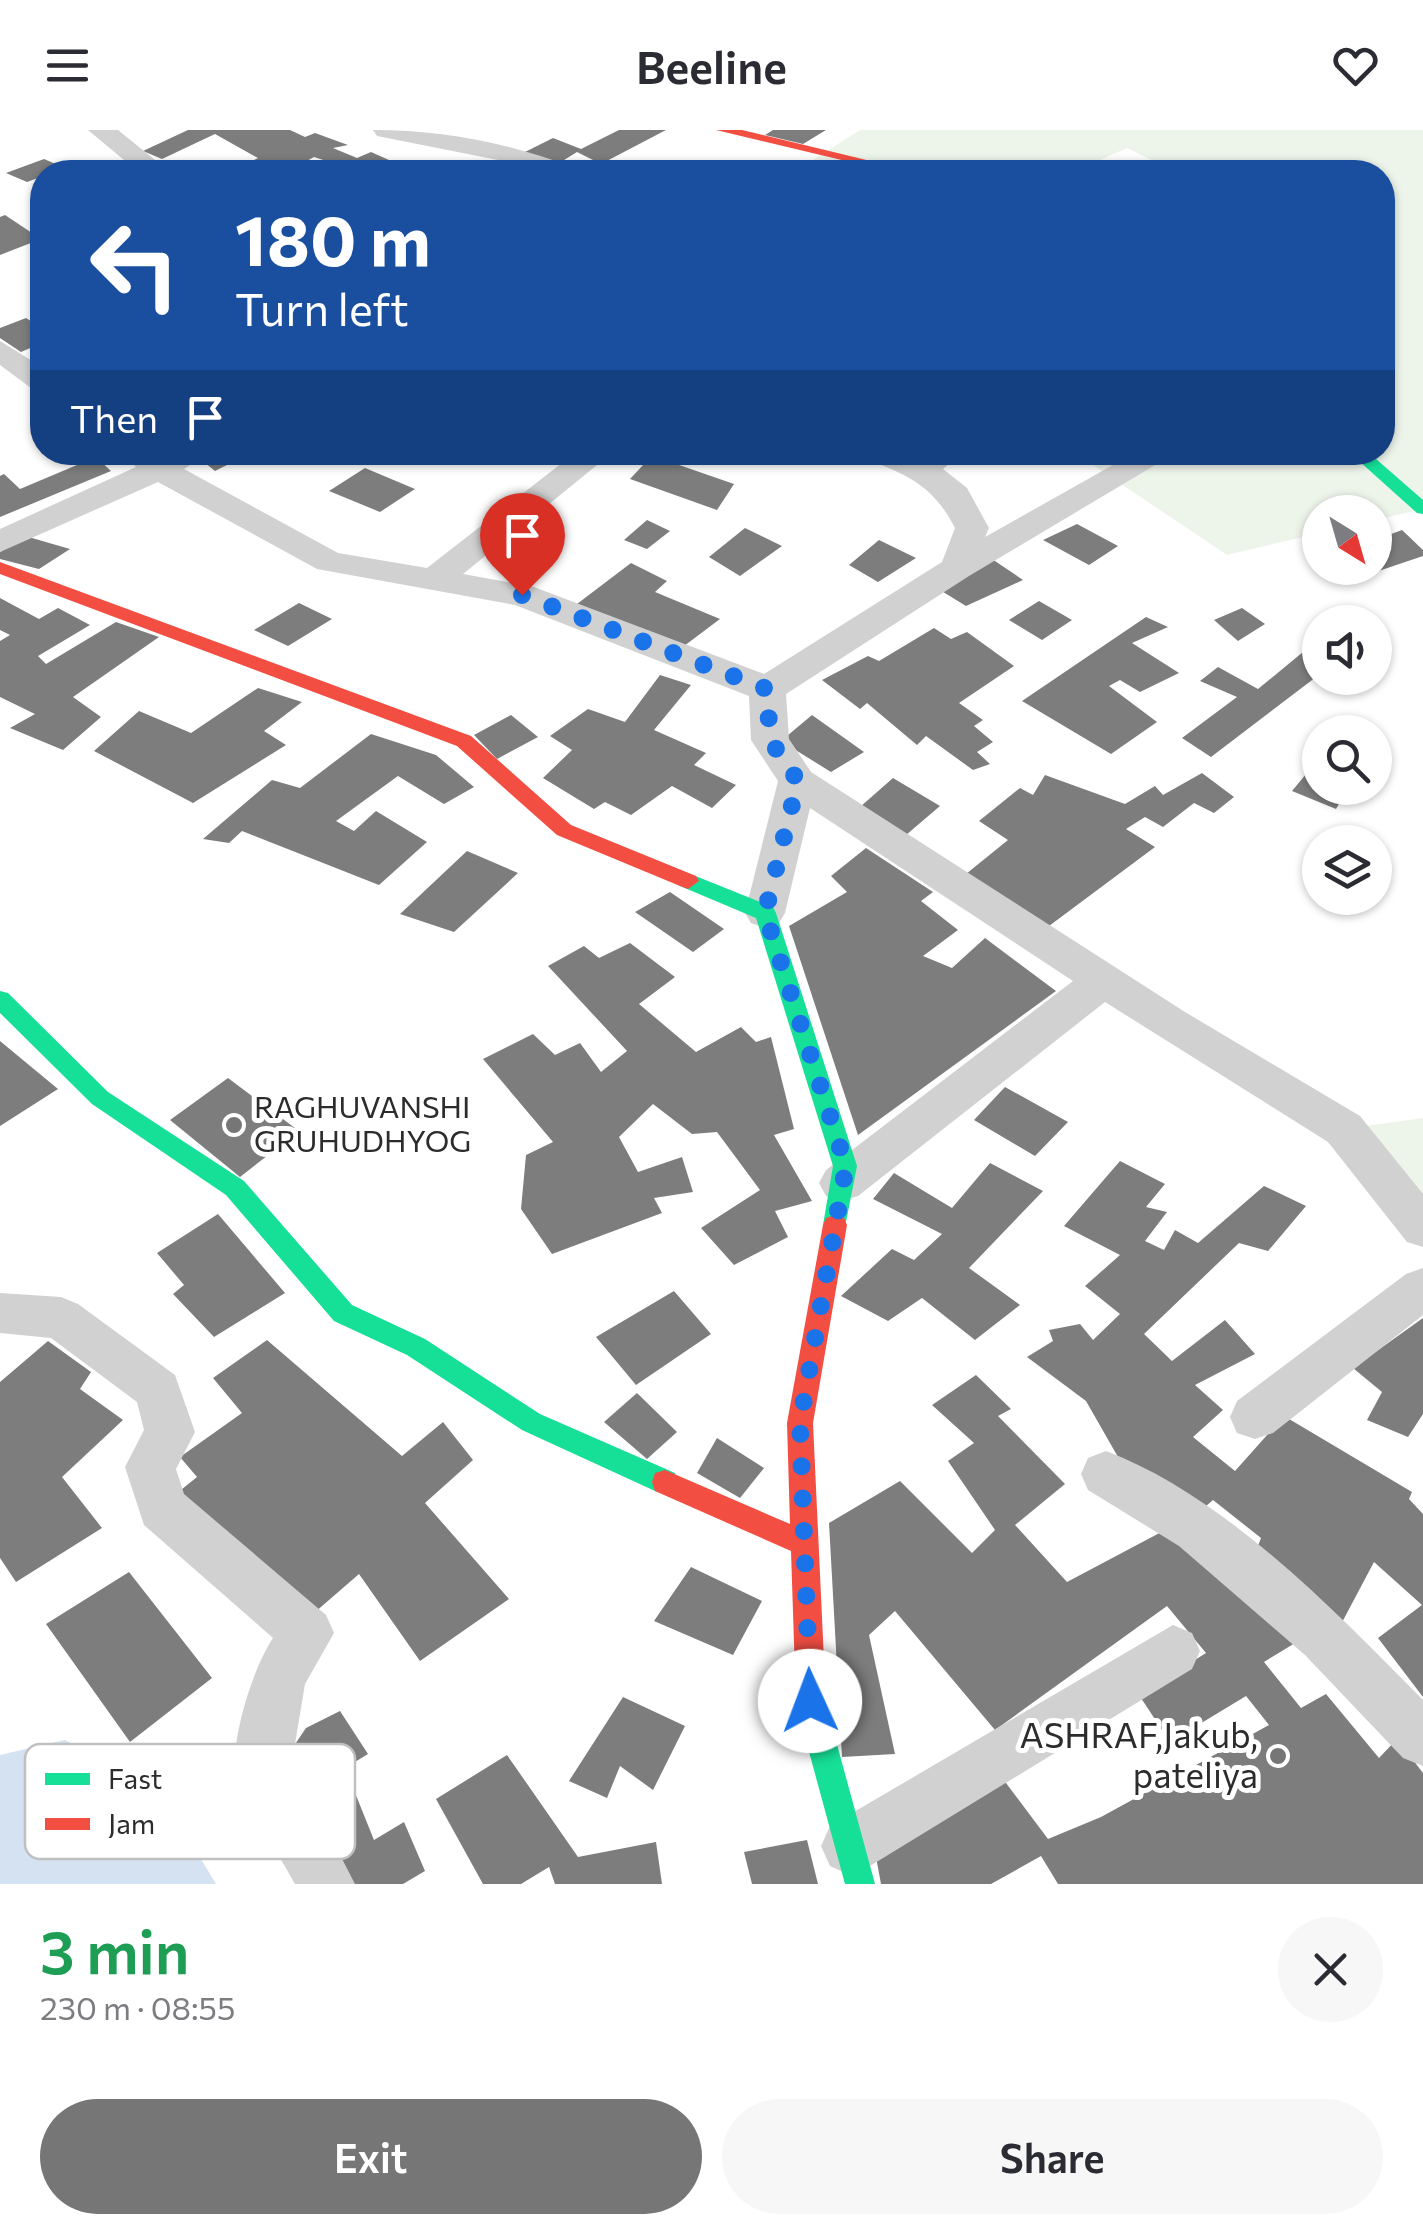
<!DOCTYPE html>
<meta charset="utf-8">
<style>
body{margin:0;font-family:Commissioner,sans-serif;background:#f7f7f7;color:#2b2b33;height:100vh;display:flex;flex-direction:column;font-size:38px;white-space:nowrap}
*{box-sizing:border-box;margin:0}
p{font-size:32px;color:#7c7c81}
.icon{flex:none;width:55px;height:55px;fill:none;stroke:currentColor;stroke-width:2;stroke-linecap:round;stroke-linejoin:round}
.map{position:relative;height:1754px;overflow:hidden}
.details{display:flex;flex-direction:column;background:#fff;flex:1}
.details>*{flex:none}
.hud{position:absolute;left:30px;top:30px;width:1365px;height:305px;border-radius:40px;box-shadow:0 2px 8px #0004;background:#1a4fa0;color:#fff;overflow:hidden}
.needle{width:65px;rotate:143deg}
.buttons{position:absolute;left:1302px;top:365px;display:grid;gap:20px}
.buttons a{display:grid;place-items:center;width:90px;height:90px;border-radius:50%;background:#fff;box-shadow:0 2px 8px #0004;font-size:50px}
.pin{position:absolute;display:grid;place-items:center;width:85px;height:85px;color:#fff;margin:-102px -42px;border-radius:50% 50% 50% 0;rotate:-45deg;box-shadow:0 0 10px #0007}
.pin .icon{rotate:45deg}
.me{position:absolute;width:110px;margin:-55px;rotate:358deg;stroke-linejoin:round;filter:drop-shadow(0 0 8px #0008)}
.turn{display:flex;align-items:center;gap:35px;height:210px;padding:0 40px;font-size:45px}
.turn .icon{width:130px;height:130px;stroke-width:2.5}
.turn b{display:block;font-size:70px;line-height:85px}
.then{display:flex;align-items:center;height:95px;padding:0 40px;background:#0003;gap:20px;font-size:38px}
.round{display:grid;place-items:center;flex:none;width:105px;height:105px;border-radius:52px;background:#f7f7f7}
.headline{display:flex;align-items:center;justify-content:space-between;height:170px;padding:0 40px}
h1{font-size:60px;font-weight:600;line-height:75px;color:#1e9e55}
.primary-button{display:flex;gap:20px;margin-top:auto;padding:20px 40px}
.primary-button a{flex:1;height:115px;border-radius:60px;background:#767676;color:#fff;font-size:40px;font-weight:600;line-height:115px;text-align:center}
.primary-button a+a{background:#f7f7f7;color:#2b2b33}
header{display:flex;justify-content:space-between;align-items:center;height:130px;padding:0 40px;background:#fff;font-size:45px;font-weight:600}
.map>svg:first-child{display:block}
.green{fill:#edf4ea}
.water{fill:#d5e2f2}
.building{fill:#7d7d7d}
.lines{fill:none;stroke-linecap:round;stroke-linejoin:round}
.street{fill:#d1d1d1;fill-rule:evenodd}
.fast{fill:#16e098;fill-rule:evenodd}
.jam{fill:#f24e42;fill-rule:evenodd}
.route{stroke:#1a73e8;stroke-width:18;stroke-dasharray:0 32.4}
.poi-dot{fill:#767676;stroke:#fff;stroke-width:4}
.labels{text-anchor:middle;stroke-width:10;stroke-linejoin:round;paint-order:stroke}
.poi-label{font-size:30px;fill:#2c2c2c;stroke:#fff;text-anchor:start}
.near-poi-label{font-size:35px;fill:#2c2c2c;stroke:#fff;text-anchor:end}
.key{fill:#fff;stroke:#c0c0c0;stroke-width:2.5}
.key-label{font-size:28px;fill:#2c2c2c}
</style>
<header><svg class="icon" aria-label="menu" viewBox="0 0 24 24"><path d="M4 6h16M4 12h16M4 18h16"/></svg>Beeline<svg class="icon" aria-label="heart" viewBox="0 0 24 24"><path d="M12 20l-8-8c-3-5 5-10 8-4 3-6 11-1 8 4z"/></svg></header>
<div class="map">
<svg width="1423" height="1754" viewBox="0 0 1423 1754">
<rect width="100%" height="100%" fill="#fff"/>
<path class="green" d="M860 0H1423V379L1375 390V382H1320V403L1227 425 1075 323 1382 322V42H1176L1127 18 1073 42H794Z
M1423 988V1098L1344 999Z"/>
<path class="water" d="M65 1610 161 1663 216 1754H0V1625Z"/>
<path class="building" d="M188 0H290L305 7 315 3 348 15 333 18 357 28 371 22 389 30 360 42 314 27 287 42H230L258 28 215 4 162 29 143 21Z
M619 0H666L601 34 577 22 556 35 525 22 553 8 581 19Z
M773 0H826L803 14 765 5Z
M44 29 65 38 27 52 6 43Z
M687 32 718 42H670Z
M5 85 41 109 0 125V87Z
M26 188 42 198V213L21 222 0 208V198Z
M209 322H253L215 341 198 327Z
M619 322H660L656 327 734 354 717 380 630 349 645 333Z
M96 327 111 341 0 387V346L4 344 20 359Z
M365 338 415 359 380 382 329 361Z
M647 390 670 401 647 419 624 410Z
M1077 394 1118 416 1089 435 1043 410Z
M745 398 782 416 740 446 709 427Z
M1402 400 1423 420V426L1346 452 1329 438H1375V410Z
M25 406 70 419 39 439 0 429V422Z
M879 410 916 428 878 452 849 435Z
M992 429 1023 450 966 476 940 460Z
M631 433 667 451 655 462 720 489 684 516 577 474Z
M0 468 39 489 58 478 90 495 38 526 46 534 116 492 159 507 73 567 101 587 63 620 10 598 35 584 0 567V511L10 505 0 500Z
M1039 471 1072 490 1042 510 1009 490Z
M299 473 332 489 288 516 254 500Z
M1242 478 1265 494 1238 511 1214 490Z
M1146 487 1168 497 1132 513 1179 543 1140 562 1120 550 1109 556 1157 592 1111 624 1022 571Z
M934 498 951 509 967 502 1014 536 959 573 983 590 974 596 993 612 977 622 990 634 973 640 926 606 917 615 867 573 860 579 822 550 868 526 879 531Z
M1303 522 1320 531V544L1211 627 1182 608 1237 567 1200 551 1218 537 1258 559Z
M660 545 691 555 654 600 706 623 694 635 736 655 712 678 672 656 631 685 605 672 594 679 543 648 572 620 550 606 588 579 625 592Z
M258 558 302 572 264 601 286 615 193 673 94 621 139 581 191 603Z
M511 585 538 607 497 629 474 605Z
M812 585 864 622 831 642 781 611Z
M371 604 436 625 474 657 444 674 398 646 336 691 354 701 376 681 427 712 379 755 242 701 229 713 203 709 272 650 300 658Z
M1311 638 1320 642V658H1348L1336 679 1292 661Z
M1202 643 1234 667 1214 683 1194 673 1163 697 1145 687 1126 699 1155 717 1049 796 966 744 1008 710 979 691 1020 658 1033 665 1045 645 1125 674 1155 656 1163 665Z
M893 648 940 676 906 705 860 677Z
M866 718 933 762 921 771 958 800 923 826 952 838 985 808 1056 861 858 1005 789 796 847 762 831 746Z
M467 721 518 743 454 802 400 784Z
M670 762 724 799 693 822 635 782Z
M630 813 675 847 639 874 696 922 741 897 756 912 771 907 794 999 774 1005 812 1071 775 1081 788 1107 734 1135 701 1098 760 1060 717 1002 692 1004 653 974 619 1007 638 1042 682 1027 693 1062 654 1068 662 1083 552 1124 521 1079 526 1025 553 1012 483 929 533 904 555 925 580 913 601 942 627 921 548 836 584 816 599 828Z
M0 911 58 959 0 996Z
M228 948 299 1001 240 1047 170 990Z
M1005 957 1068 992 1035 1026 974 990Z
M1120 1031 1165 1054 1146 1077 1167 1082 1145 1111 1164 1120 1175 1100 1198 1113 1264 1056 1306 1076 1268 1121 1239 1113 1144 1204 1172 1231 1225 1190 1255 1224 1195 1255 1223 1280 1193 1307 1235 1341 1284 1286 1412 1362 1409 1369 1423 1384V1567L1378 1508 1422 1475 1374 1432 1339 1498 1252 1431 1261 1408 1213 1370 1198 1383 1126 1341 1086 1271 1027 1227 1053 1211 1049 1200 1080 1194 1093 1210 1120 1184 1085 1156 1120 1125 1064 1096Z
M990 1033 1043 1061 969 1138 1020 1175 975 1210 922 1168 888 1191 841 1166 892 1119 914 1130 942 1104 873 1069 894 1043 952 1078Z
M218 1084 285 1163 214 1207 173 1164 184 1155 157 1123Z
M674 1161 711 1204 636 1255 596 1207Z
M1423 1188V1284L1408 1307 1367 1290 1382 1262 1353 1238Z
M267 1210 402 1326 443 1292 473 1330 425 1373 509 1469 420 1531 359 1444 314 1483 176 1364 197 1347 180 1327 242 1283 213 1248Z
M48 1211 91 1242 80 1259 123 1290 62 1347 102 1398 16 1452 0 1428V1252Z
M976 1245 1011 1279 998 1286 1065 1354 1015 1395 1067 1452 1167 1399 1295 1513 1264 1532 1301 1578 1326 1564 1379 1628 1397 1609 1423 1643V1754H1058L1041 1726 991 1754H881L876 1727 1000 1645 1048 1709 1101 1687 1269 1595 1246 1566 1170 1612 1139 1565 1206 1523 1167 1476 995 1600 895 1481 869 1505 895 1624 842 1627 829 1393 900 1351 972 1423 995 1400 948 1331 974 1313 932 1275Z
M637 1263 677 1302 647 1329 604 1292Z
M717 1308 764 1338 740 1368 697 1343Z
M691 1437 762 1471 733 1525 654 1491Z
M129 1442 212 1548 130 1612 46 1494Z
M623 1567 685 1596 653 1660 620 1636 607 1668 569 1651Z
M340 1581 368 1624 345 1638 374 1710 404 1692 425 1741 403 1754H346L281 1635 306 1598Z
M507 1625 578 1727 656 1712 662 1754H555L549 1737 521 1754H483L436 1669Z
M807 1710 818 1754H752L744 1722Z"/>
<g class="lines">
<path class="street" d="M88 0H118L160 34 146 42 136 40Z
M373 0C441 0 505 12 570 36L574 42H536L508 32 377 6Z
M0 211 42 237V260L31 258 0 235Z
M122 322H210L184 339 338 423 427 438 576 322H613L463 444 534 457 764 544 942 432 955 398C934 357 908 344 865 329L861 322H963L943 339 967 358 989 398 985 407 1136 322H1177L969 446 786 564 789 609 811 642 1185 882 1360 986 1423 1064V1117L1407 1112 1328 1012 1105 872 858 1066 842 1071 826 1066 819 1053 826 1040 1073 851 810 678 785 783 779 793 765 798 751 793 745 783 778 651 751 610 749 566 515 475 317 439 158 352 0 422V399L136 337Z
M1423 1138V1185L1273 1303 1255 1309 1237 1303 1230 1287 1237 1271 1406 1144Z
M0 1163 61 1167 78 1174 175 1245 195 1302 176 1339 184 1364 326 1485 334 1503 305 1554 292 1632 355 1754H295C282 1730 236 1657 235 1634 234 1600 254 1536 273 1508L144 1395 125 1337 144 1300 137 1272 51 1208 0 1203Z
M1106 1321C1225 1366 1335 1481 1423 1570V1636L1403 1628 1305 1525 1179 1416 1088 1360 1081 1344 1088 1328Z
M1173 1495 1192 1503 1200 1521 1192 1539 870 1736 850 1745 830 1736 821 1716 830 1696Z"/>
<path class="fast" d="M1349 322H1368L1423 370V384L1417 383Z
M688 743 773 777 776 783 857 1036 844 1102 835 1105 826 1102 823 1095 833 1036 756 788 680 756 677 751 680 746Z
M0 861 8 863 108 962 244 1051 352 1175 425 1209 540 1284 675 1343 678 1352 675 1361 665 1364 655 1361 522 1300 407 1225 334 1191 226 1065 92 974 0 883Z
M811 1560 821 1564 826 1574 875 1754H845L796 1574 801 1564Z"/>
<path class="jam" d="M716 0H742L916 42H892Z
M0 432 471 606 571 695 696 746 699 751 688 759 680 756 557 705 457 616 0 444Z
M835 1085 844 1088 847 1095 813 1293 826 1574 821 1584 811 1588 801 1584 796 1574 791 1421 655 1361 652 1352 655 1343 665 1340 790 1394 787 1293 823 1095 826 1088Z"/>
</g>
<g class="lines">
<path class="route" d="M522 465 767 559 770 610 798 651 765 783 846 1036 800 1292 810 1571"/>
</g>
<g class="poi-dot">
<circle cx="234" cy="995" r="10"/>
<circle cx="1278" cy="1626" r="10"/>
</g>
<g class="labels">
<g class="poi-label">
<text x="254" y="988">RAGHUVANSHI<tspan x="254" dy="34">GRUHUDHYOG</tspan></text>
</g>
<g class="near-poi-label">
<text x="1258" y="1618">ASHRAF,Jakub,<tspan x="1258" dy="40">pateliya</tspan></text>
</g>
</g>
<rect x="25" y="1614" width="330" height="115" rx="15" class="key"/>
<rect x="45" y="1643" width="45" height="12" fill="#16e098"/>
<rect x="45" y="1688" width="45" height="12" fill="#f24e42"/>
<g class="key-label">
<text x="108" y="1659">Fast</text>
<text x="108" y="1704">Jam</text>
</g>
</svg>
<div class="buttons">
<a><svg class="needle" viewBox="-14 -14 28 28"><path d="M0-13l5 13h-10z" fill="#e53935"/><path d="M0 13l5-13h-10z" fill="#7c7c81"/></svg></a>
<a><svg class="icon" aria-label="sound" viewBox="0 0 24 24"><path d="M4 9h4l5-4v14l-5-4H4zM17 9q2 3 0 6"/></svg></a>
<a><svg class="icon" aria-label="search" viewBox="0 0 24 24"><circle cx="10" cy="10" r="6"/><path d="M15 15l6 6"/></svg></a>
<a><svg class="icon" aria-label="layers" viewBox="0 0 24 24"><path d="M12 4l9 5-9 5-9-5zM3 14l9 5 9-5"/></svg></a>
</div>
<div class="pin" style="left:522px;top:465px;background:#d93025"><svg class="icon" aria-label="arrive" viewBox="0 0 24 24"><path d="M6 21V4h12l-3 4 3 4H6"/></svg></div>
<svg class="me" style="left:810px;top:1571px" viewBox="-20 -20 40 40"><circle r="19" fill="#fff"/><path d="M0-13L10 11 0 6-10 11z" fill="#1a73e8"/></svg>
<div class="hud">
<div class="turn"><svg class="icon" aria-label="left" viewBox="0 0 24 24"><path d="M17 20v-9H6M10 6l-5 5 5 5"/></svg><div><b>180 m</b>Turn left</div></div>
<div class="then">Then<svg class="icon" aria-label="arrive" viewBox="0 0 24 24"><path d="M6 21V4h12l-3 4 3 4H6"/></svg></div>
</div>
</div>
<section class="details">
<div class="headline"><div><h1>3 min</h1><p>230 m · 08:55</p></div><a class="round"><svg class="icon" aria-label="close" viewBox="0 0 24 24"><path d="M6 6l12 12M18 6L6 18"/></svg></a></div>
<div class="primary-button"><a>Exit</a><a>Share</a></div>
</section>
